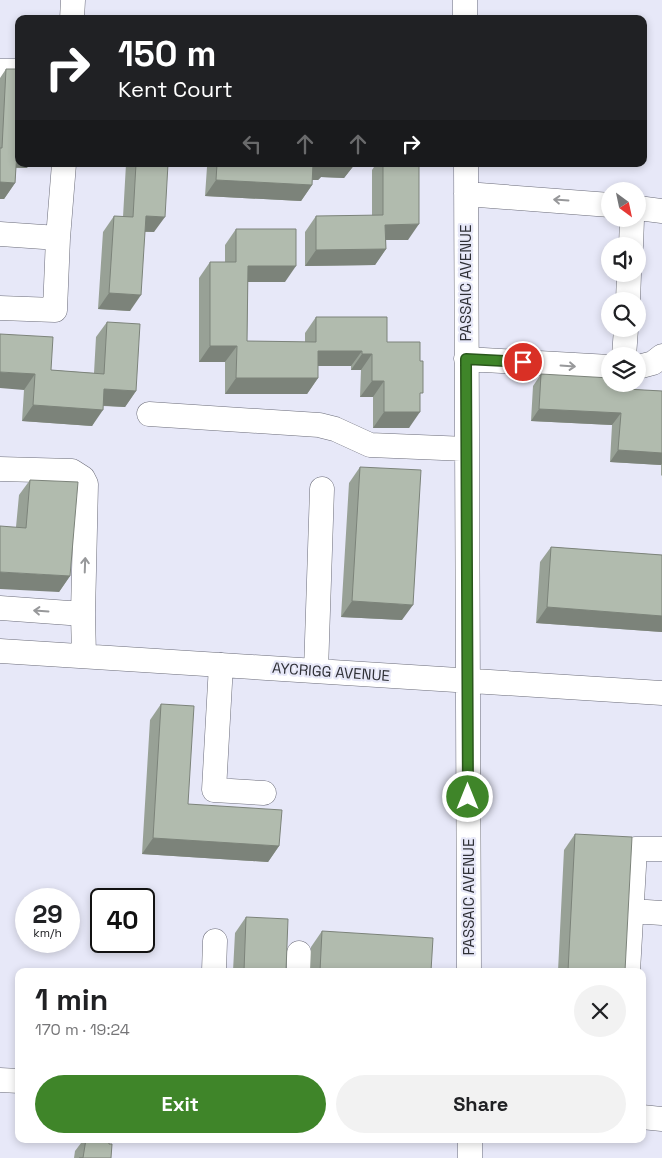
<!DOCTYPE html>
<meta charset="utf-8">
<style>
body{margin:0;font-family:"Space Grotesk",sans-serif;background:#f2f2f2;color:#202124;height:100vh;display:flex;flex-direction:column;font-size:19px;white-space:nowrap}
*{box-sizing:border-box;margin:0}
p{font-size:16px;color:#757577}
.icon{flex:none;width:28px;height:28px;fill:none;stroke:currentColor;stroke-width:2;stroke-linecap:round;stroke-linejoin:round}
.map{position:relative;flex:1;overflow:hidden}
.side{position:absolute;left:15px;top:968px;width:631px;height:175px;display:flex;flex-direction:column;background:#fff;border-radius:10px;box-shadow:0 2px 8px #0003}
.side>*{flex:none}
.guide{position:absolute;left:15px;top:15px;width:632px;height:152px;border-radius:10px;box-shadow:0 2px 8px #0003;background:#202124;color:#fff;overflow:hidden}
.needle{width:32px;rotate:147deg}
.tools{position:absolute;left:601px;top:182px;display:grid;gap:10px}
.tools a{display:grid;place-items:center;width:45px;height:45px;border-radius:50%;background:#fff;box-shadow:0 2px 8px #0003;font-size:25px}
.speed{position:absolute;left:15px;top:888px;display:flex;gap:10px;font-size:25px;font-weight:700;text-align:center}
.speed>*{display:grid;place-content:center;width:65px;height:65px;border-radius:50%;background:#fff;box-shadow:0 2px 8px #0003;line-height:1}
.speed small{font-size:12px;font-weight:400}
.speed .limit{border:2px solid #111;border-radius:8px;background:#fff;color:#111}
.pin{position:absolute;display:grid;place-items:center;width:42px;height:42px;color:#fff;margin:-21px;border:2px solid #fff;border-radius:50%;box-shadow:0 1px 5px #0007}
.me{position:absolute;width:55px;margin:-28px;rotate:0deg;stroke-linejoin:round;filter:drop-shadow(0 0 4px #0008)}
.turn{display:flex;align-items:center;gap:18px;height:105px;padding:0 20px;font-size:22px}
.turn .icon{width:65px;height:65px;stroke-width:2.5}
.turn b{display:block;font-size:35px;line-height:42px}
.lanes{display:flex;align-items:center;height:48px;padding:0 20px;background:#0003;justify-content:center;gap:25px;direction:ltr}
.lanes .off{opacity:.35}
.round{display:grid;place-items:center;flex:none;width:52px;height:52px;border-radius:26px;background:#f2f2f2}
.head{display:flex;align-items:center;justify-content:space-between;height:85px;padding:0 20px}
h1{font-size:30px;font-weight:700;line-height:38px}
.action{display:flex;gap:10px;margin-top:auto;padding:10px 20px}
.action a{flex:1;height:58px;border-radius:30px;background:#3f8529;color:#fff;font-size:20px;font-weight:700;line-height:58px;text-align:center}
.action a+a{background:#f2f2f2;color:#202124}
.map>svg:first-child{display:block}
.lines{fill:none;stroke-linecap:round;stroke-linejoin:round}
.minor-casing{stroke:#6b6c79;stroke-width:25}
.minor{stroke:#fff;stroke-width:24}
.wall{fill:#98a196}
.shaded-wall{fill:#7c837a}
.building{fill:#b1bbae;stroke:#7c837a}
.oneway{stroke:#97989a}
.route-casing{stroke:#29561b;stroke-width:12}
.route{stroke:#3f8529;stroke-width:9}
.labels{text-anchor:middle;stroke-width:4.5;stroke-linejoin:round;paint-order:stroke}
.street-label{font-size:15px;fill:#2f3036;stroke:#e7e8f8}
</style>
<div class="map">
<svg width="662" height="1158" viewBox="0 0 662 1158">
<rect width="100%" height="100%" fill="#e7e8f8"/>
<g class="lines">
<defs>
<path id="minor" d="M465 0V19
M72 19 73 0
M0 71H19
M466 164 469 971
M466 194 610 205
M638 208 662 211
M0 234 58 238 64 164
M631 246 632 219
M628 301 629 274
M0 308 55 310 58 238
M624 356 626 329
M466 359 610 367
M638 367 653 363 662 356
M149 414 319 425 335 429 370 445 467 449
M0 469 72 471 83 478 86 484 83 614
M0 608 83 614 84 656
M0 651 662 693
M221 665 214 790 264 793
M316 671 322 489
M632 911 662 913
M299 953V971
M214 971 215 941
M628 971 635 849H662
M0 1080 19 1081
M642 1117 662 1119
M470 1139V1158"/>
</defs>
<use href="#minor" class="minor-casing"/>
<use href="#minor" class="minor"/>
</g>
<path class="wall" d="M6 69 27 168H16L15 183 4 199H0V78Z
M126 164H355L344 178 321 177 318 180H312V185L301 201 205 196 207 167 168 165 154 232H145L130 311 98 309 103 232 114 216 123 217Z
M376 164H419L408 240H386V249L375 265 305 266V232L316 216H372V170Z
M236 229 285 282H248L247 341 305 342V333L316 317 387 342 420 397 409 428H373V397H360L361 370H351V366H318V378L307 394H225V362H199V278L210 262H225V245Z
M107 322 136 391 125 407 103 406 92 426 22 421 24 390 0 334 51 370 94 373 96 337Z
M541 374 626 389 662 391V476L661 475V465L610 462 612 425 531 421 533 386Z
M360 467 402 620 341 617 349 483Z
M30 480 70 576 59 592 16 527 19 495Z
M551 547 662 555V632L536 623 540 562Z
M161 704 188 804 279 846 268 862 142 854 150 720Z
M575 834 625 971H558L564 850Z
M246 917 286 971H233L235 933Z
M322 931 431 971H310L311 947Z
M84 1139H109V1144L111 1158H74L75 1151Z"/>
<path class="shaded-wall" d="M17 151H19V164H30L27 168 6 167Z
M158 164H209L207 167Z
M313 164H355L344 178 321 177 318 180H302Z
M216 180 312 185 301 201 205 196Z
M0 182 15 183 4 199H0Z
M146 216 165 217 154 232 135 231Z
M419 224 408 240H374L385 225Z
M386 249 375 265 305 266 316 250Z
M248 266H296L285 282H237Z
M109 293 141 295 130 311 98 309Z
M210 346H237L225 362H199Z
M318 351H362L351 366H307Z
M362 354H372L361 370H351Z
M0 372 35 374 24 390 0 388Z
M236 378H318L307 394H225Z
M372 381H384L373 397H360Z
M104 389 136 391 125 407 93 405Z
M33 405 103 410 92 426 22 421Z
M539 409 621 413 612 425 531 421Z
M384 412H420L409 428H373Z
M618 450 662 453V464L661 465 610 462Z
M0 572 70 576 59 592 0 589Z
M352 601 413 605 402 620 341 617Z
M547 607 662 616V632L536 623Z
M153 838 279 846 268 862 142 854Z"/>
<path class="building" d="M6 69H19V151H17L15 183 0 182V148H2Z
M136 164H168L165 217 146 216 141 295 109 293 114 216 133 217Z
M217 164H313L312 185 216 180Z
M383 164H419V224L385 225 386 249 316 250V216L383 215Z
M236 229H296V266H248L247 341 316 342V317H387V342H420V361H423V393H420V412H384V381H372V354H362V351H318V378H236L237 346H210V262H236Z
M107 322 140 324 136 391 104 389 103 410 33 405 35 374 0 372V334L53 337 51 370 104 374Z
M541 374 610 378V384H626V389L662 391V453L618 450 621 413 539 409Z
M360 467 421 470 413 605 352 601Z
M30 480 78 482 70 576 0 572V526L26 528Z
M551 547 662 555V616L547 607Z
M161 704 194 706 188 804 282 810 279 846 153 838Z
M575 834 632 837 625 971H568Z
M246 917 288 919 286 971H244Z
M322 931 433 938 431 971H320Z
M86 1139H109V1144H112L111 1158H79H83Z"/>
<defs><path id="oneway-shaft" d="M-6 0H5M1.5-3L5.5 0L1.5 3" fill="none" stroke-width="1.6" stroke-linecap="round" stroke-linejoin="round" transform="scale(1.25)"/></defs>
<g class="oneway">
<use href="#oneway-shaft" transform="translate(561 200) rotate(-176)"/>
<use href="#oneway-shaft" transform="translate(568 366) rotate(4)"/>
<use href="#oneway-shaft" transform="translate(85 565) rotate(-88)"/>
<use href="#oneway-shaft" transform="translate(41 611) rotate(-176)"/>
</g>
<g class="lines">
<defs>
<path id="route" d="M468 797 466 359 523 362"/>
</defs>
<use href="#route" class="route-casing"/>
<use href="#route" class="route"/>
</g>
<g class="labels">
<g class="street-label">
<text transform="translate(466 283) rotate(-90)" y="5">PASSAIC AVENUE</text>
<text transform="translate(331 672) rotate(4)" y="5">AYCRIGG AVENUE</text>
<text transform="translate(469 897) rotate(-90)" y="5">PASSAIC AVENUE</text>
</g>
</g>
</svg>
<div class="tools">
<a><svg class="needle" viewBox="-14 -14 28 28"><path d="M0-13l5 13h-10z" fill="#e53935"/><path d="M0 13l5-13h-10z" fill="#757577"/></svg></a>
<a><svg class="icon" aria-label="sound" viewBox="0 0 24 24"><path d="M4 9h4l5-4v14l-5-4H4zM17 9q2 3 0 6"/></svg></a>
<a><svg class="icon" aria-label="search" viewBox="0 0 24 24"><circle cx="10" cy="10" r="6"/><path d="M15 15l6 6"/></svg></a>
<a><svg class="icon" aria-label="layers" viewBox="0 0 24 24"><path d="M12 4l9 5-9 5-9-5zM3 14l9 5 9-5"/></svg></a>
</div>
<div class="speed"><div>29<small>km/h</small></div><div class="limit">40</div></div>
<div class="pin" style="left:523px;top:362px;background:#d93025"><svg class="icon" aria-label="arrive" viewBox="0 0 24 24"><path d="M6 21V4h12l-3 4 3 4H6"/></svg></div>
<svg class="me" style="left:468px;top:797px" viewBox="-20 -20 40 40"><circle r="17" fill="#3f8529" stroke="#fff" stroke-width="3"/><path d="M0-11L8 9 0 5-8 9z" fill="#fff"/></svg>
<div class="guide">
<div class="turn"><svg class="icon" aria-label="right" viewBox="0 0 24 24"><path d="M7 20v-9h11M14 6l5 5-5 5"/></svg><div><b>150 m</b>Kent Court</div></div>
<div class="lanes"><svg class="icon off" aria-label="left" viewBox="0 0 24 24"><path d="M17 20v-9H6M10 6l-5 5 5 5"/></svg><svg class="icon off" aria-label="ahead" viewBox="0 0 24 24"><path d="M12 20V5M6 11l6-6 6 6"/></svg><svg class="icon off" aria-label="ahead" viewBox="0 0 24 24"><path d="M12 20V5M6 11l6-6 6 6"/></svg><svg class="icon" aria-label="right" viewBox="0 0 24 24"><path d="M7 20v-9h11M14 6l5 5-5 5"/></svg></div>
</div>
<section class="side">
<div class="head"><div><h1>1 min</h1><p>170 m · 19:24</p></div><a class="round"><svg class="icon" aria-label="close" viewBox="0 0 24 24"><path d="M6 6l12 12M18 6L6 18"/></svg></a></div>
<div class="action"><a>Exit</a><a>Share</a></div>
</section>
</div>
